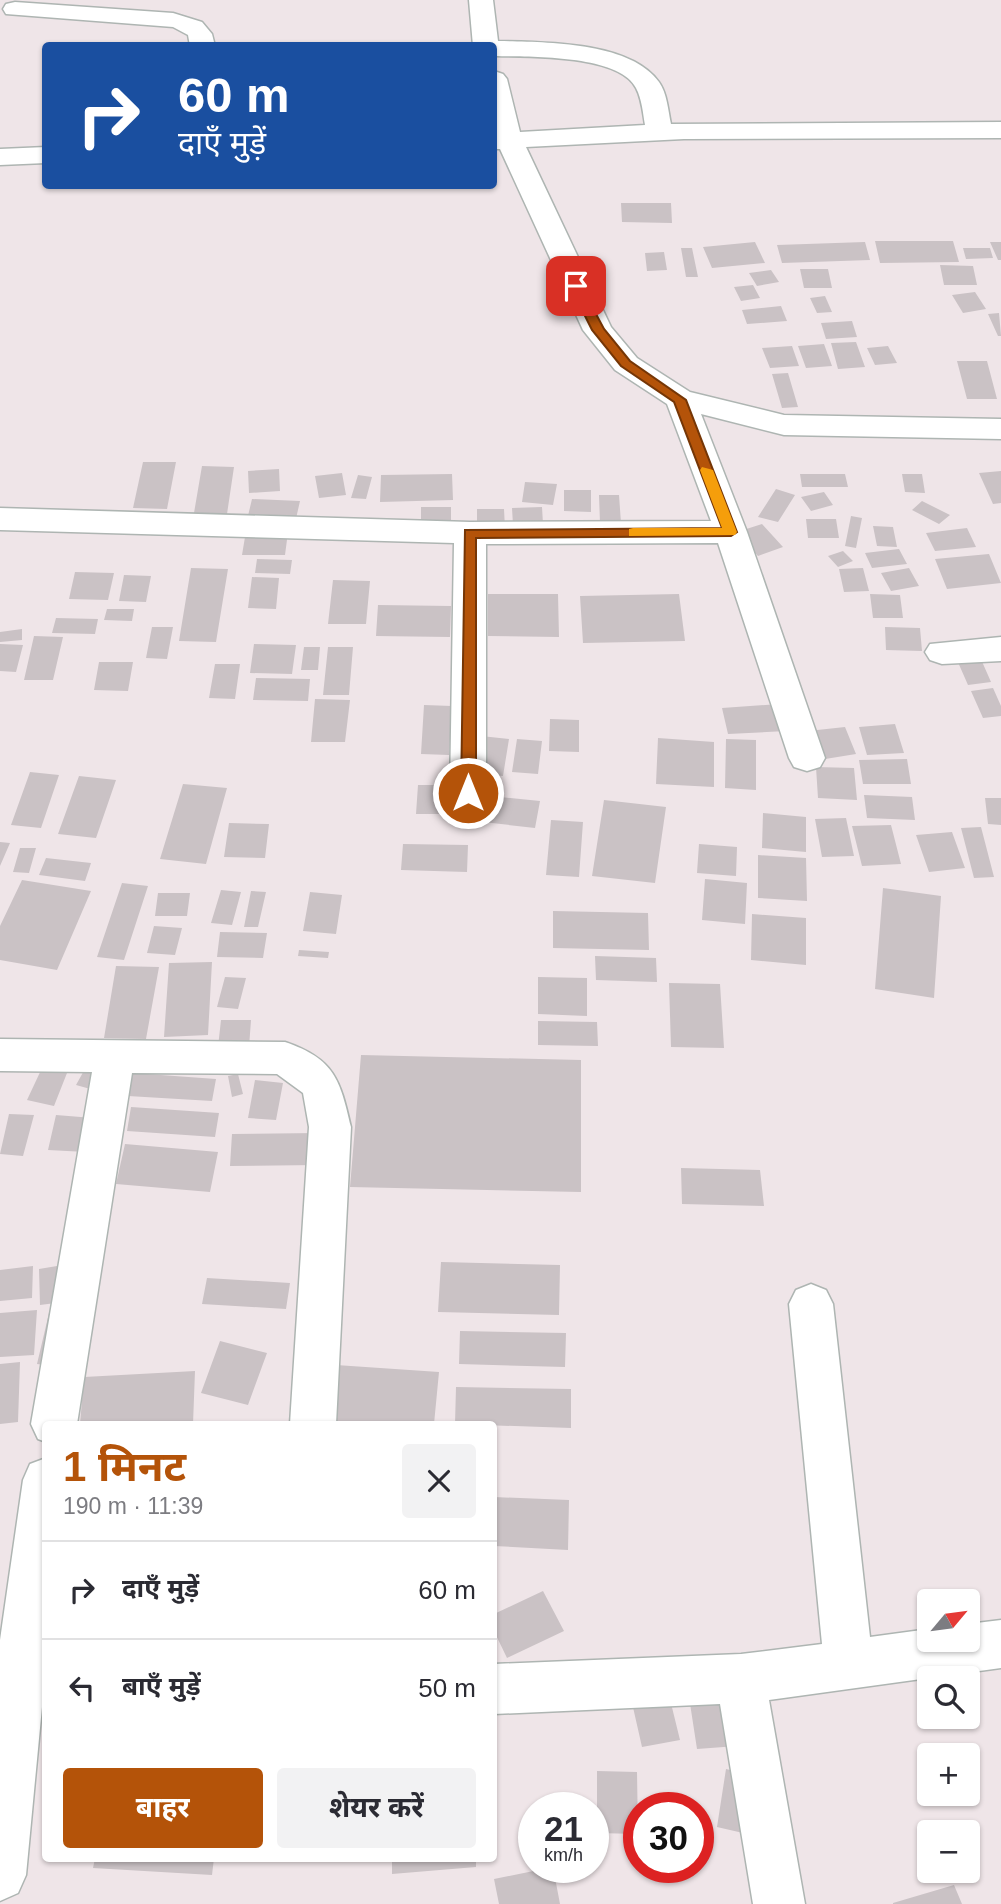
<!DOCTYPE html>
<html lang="hi">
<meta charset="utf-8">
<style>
body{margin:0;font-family:Arial,"Noto Sans Devanagari",sans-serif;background:#f2f2f3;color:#2b2b33;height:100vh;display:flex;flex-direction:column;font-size:26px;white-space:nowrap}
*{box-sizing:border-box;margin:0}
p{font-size:23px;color:#7c7c81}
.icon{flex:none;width:38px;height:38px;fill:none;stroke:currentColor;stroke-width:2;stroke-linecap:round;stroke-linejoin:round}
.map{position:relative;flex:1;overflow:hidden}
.drawer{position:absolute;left:42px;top:1421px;width:455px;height:441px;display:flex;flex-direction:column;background:#fff;border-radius:7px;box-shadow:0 2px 5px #0004}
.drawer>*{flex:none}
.banner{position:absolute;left:42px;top:42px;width:455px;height:147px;border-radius:7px;box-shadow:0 2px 5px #0004;background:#1a4fa0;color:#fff;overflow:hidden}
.needle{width:46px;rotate:61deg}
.buttons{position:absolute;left:917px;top:1589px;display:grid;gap:14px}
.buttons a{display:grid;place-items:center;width:63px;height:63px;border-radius:7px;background:#fff;box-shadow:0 2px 5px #0004;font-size:35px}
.speed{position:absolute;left:518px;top:1792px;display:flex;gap:14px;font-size:35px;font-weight:700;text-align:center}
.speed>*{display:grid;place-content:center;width:91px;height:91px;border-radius:50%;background:#fff;box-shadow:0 2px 5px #0004;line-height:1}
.speed small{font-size:18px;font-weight:400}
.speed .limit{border:10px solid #d22;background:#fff;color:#111}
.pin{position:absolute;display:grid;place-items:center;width:60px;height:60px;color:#fff;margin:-30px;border-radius:14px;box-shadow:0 4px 10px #0006}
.me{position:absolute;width:77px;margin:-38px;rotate:0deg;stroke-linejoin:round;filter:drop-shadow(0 0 5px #0008)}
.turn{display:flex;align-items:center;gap:24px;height:147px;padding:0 21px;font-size:32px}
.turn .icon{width:91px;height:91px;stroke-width:2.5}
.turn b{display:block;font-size:49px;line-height:60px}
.round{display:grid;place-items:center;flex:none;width:74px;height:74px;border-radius:7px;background:#f2f2f3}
.overview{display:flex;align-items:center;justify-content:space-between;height:119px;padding:0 21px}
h1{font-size:42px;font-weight:700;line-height:52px;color:#b45309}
.primary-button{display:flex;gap:14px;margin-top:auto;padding:14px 21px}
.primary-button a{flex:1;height:80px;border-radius:7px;background:#b45309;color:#fff;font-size:28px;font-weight:700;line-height:80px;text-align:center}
.primary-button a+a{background:#f2f2f3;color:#2b2b33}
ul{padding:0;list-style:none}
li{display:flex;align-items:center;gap:21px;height:98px;padding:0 21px;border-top:2px solid #e1e1e2}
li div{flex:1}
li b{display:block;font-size:26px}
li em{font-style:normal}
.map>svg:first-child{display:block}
.building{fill:#cac2c5}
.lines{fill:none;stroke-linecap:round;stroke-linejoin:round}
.minor-casing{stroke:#aeb5b2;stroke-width:3}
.minor{fill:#fff;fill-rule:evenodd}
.route{fill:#b45309;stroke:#753606;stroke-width:2}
.slow{fill:#f59e0b}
</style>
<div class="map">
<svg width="1001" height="1904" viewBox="0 0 1001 1904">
<rect width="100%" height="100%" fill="#efe5e8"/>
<path class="building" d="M621 203H671L672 223 622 222Z
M875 241H953L959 262 880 263Z
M755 242 765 263 712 268 703 247Z
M865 242 870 260 782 263 777 245Z
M990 242H1001V260H998Z
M681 248H692L698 277H686Z
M963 248H990L993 258 966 259Z
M664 252 667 270 647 271 645 253Z
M940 265 973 266 977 285H944Z
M800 269H828L832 288H804Z
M771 270 779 282 757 286 749 273Z
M753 285 760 298 741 301 734 287Z
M975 292 986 309 963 313 952 295Z
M825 296 832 312 817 313 810 298Z
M781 306 787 321 747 324 742 310Z
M999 313 1001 336H998L988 314Z
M852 321 857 337 826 339 821 323Z
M856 342 865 367 838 369 831 343Z
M824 344 832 366 806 368 798 346Z
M792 346 799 366 770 368 762 348Z
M888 346 897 363 875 365 867 348Z
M957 361H987L997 399H967Z
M788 373 798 407 782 408 772 374Z
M143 462H176L167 509 133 508Z
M202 466 234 467 227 514 194 513Z
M279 469 280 491 249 493 248 471Z
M1001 471V503L993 504 979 473Z
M342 473 346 495 319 498 315 476Z
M452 474 453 500 380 502 381 475Z
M800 474H845L848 487H802Z
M902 474H922L925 493 905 492Z
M358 475 372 477 366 499 351 498Z
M525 482 557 484 553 505 522 502Z
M776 489 795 495 778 522 758 517Z
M564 490H591V512L564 511Z
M824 492 833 505 811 511 801 497Z
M599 495H619L621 523H600Z
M252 499 300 501 295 523 247 520Z
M922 501 950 515 939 524 912 510Z
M421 507H451V526H421Z
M542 507 543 524 513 525 512 508Z
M477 509H504L505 529H477Z
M851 516 862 518 856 548 845 546Z
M806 519H836L839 538H808Z
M762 524 783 547 758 556 737 532Z
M873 526 893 527 897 547 877 546Z
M967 528 976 547 935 551 926 533Z
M246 531 288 532 285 555H242Z
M899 549 907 564 872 568 865 553Z
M843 551 853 561 838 567 828 556Z
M989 554 1001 583 947 589 935 559Z
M257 559 292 560 290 574 255 573Z
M191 568 228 569 216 642 179 641Z
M863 568 869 591 844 592 839 569Z
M909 568 919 586 891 591 881 573Z
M75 572 114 573 108 600 69 599Z
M124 575 151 576 146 602 119 601Z
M252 577 279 578 276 609 248 608Z
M333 580 370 581 366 624H328Z
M488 594H558L559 637 488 636Z
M679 594 685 641 583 643 580 596Z
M870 594 900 595 903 618H873Z
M378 605 451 606 450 637 376 636Z
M107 609H134L132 621 104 620Z
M56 618 98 619 95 634 52 633Z
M152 627H173L167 659 146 658Z
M885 627 920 628 922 651 886 650Z
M22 629V640L0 642V632Z
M34 636 63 637 53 680H24Z
M0 644 23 645 16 672 0 671Z
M254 644 296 645 292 674 250 673Z
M304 647H320L318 670H301Z
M328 647H353L349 695H323Z
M980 657 991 682 968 685 957 660Z
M99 662H133L128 691 94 690Z
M215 664H240L235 699 209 698Z
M256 678 310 679 308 701 253 700Z
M993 688 1001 706V716L983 718 971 691Z
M315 699 350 700 345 742H311Z
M779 704 786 731 728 734 722 708Z
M424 705 452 706 449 755 421 754Z
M550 719 579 720V752L549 751Z
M895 724 904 753 867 755 859 727Z
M845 727 856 754 819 760 808 731Z
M481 736 509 739 503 776 474 773Z
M658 738 714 742V787L656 784Z
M517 739 542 741 538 774 512 772Z
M726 739 756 740V790L725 788Z
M907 759 911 784H863L859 760Z
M816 767 854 768 857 800 818 798Z
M30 772 59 775 41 828 11 825Z
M79 776 116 780 96 838 58 834Z
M183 784 227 788 206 864 160 859Z
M418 785H448L446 814H416Z
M864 795 912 797 915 820 867 818Z
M489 796 540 801 535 828 483 822Z
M985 798H1001V825L988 824Z
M604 800 666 807 655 883 592 876Z
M763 813 806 817V852L762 848Z
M846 818 854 856 822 857 815 819Z
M551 820 583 822 579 877 546 875Z
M229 823 269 824 265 858 224 857Z
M891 825 901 864 862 866 852 826Z
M981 827 994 877 974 878 961 828Z
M952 832 965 868 929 872 916 835Z
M0 842 10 843 0 866Z
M403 844 468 845 467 872 401 870Z
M699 844 737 847 736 876 697 873Z
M20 848H36L29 873 13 872Z
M758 855 806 858 807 901 758 898Z
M46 858 91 863 85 881 39 875Z
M705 879 747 883 745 924 702 920Z
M22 880 91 891 57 970 0 960V926Z
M122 883 148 886 124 960 97 957Z
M883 888 941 896 934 998 875 989Z
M221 890 241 892 232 925 211 923Z
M251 891 266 892 258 927H244Z
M310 892 342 895 336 934 303 931Z
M158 893H190L187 916H155Z
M553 911 648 913 649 950 553 948Z
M752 914 806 918V965L751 960Z
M154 926 182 928 175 955 147 953Z
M220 932 267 933 263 958 217 957Z
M299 950 329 952 328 958 298 956Z
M595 956 656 958 657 982 596 980Z
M212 962 208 1035 164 1037 169 963Z
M116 966 159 967 146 1039 104 1038Z
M225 977 246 978 238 1009 217 1007Z
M538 977 587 978V1016L538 1014Z
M669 983 720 984 724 1048 671 1047Z
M221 1020H251L249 1047H218Z
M538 1021 597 1022 598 1046 538 1045Z
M361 1055 581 1060V1192L350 1187Z
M86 1067 104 1073 94 1090 76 1085Z
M42 1068 67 1073 54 1106 27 1100Z
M133 1073 216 1079 212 1101 128 1096Z
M238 1074 243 1094 232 1097 228 1076Z
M255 1080 283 1083 276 1120 248 1118Z
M131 1107 219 1113 215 1137 127 1131Z
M9 1114 34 1115 23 1156 0 1154Z
M56 1115 93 1118 86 1152 48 1150Z
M318 1133 317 1165 230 1166 232 1134Z
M125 1144 218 1152 210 1192 116 1184Z
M681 1168 760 1170 764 1206 682 1204Z
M441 1262 560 1265 559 1315 438 1312Z
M69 1264 71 1301 40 1305 39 1269Z
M33 1266 32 1298 0 1301V1270Z
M207 1278 290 1283 286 1309 202 1304Z
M37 1310 34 1355 0 1357V1313Z
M49 1313 66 1315 53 1366 37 1364Z
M460 1331 566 1333 565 1367 459 1364Z
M220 1341 267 1353 248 1405 201 1393Z
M20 1362 18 1422 0 1424V1364Z
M336 1365 439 1372 434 1424H328Z
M195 1371 193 1424H80L84 1377Z
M456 1387 571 1389V1428L455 1424Z
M494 1497 569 1500 568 1550 494 1546Z
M543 1591 564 1631 507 1658 494 1631V1614Z
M667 1687 680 1740 642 1747 630 1694Z
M728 1693 737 1746 697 1749 689 1697Z
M726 1769 751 1775 743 1833 717 1827Z
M597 1771 637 1772 638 1834 597 1833Z
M95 1858H214L212 1875 93 1868Z
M392 1858H476V1867L392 1874Z
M553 1867 560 1904H499L494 1879Z
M954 1885 962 1904H893V1903Z"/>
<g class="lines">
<defs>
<path id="minor" d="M469 0H493L498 41C543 42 630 41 659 82 667 93 668 110 671 124L1001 122V138L684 139 526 147 611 327 637 358 690 392 784 415 1001 419V439L784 435 701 414 747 532 825 758 820 767 807 771 794 767 789 758 718 543 486 544V793L481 802 468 806 455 802 450 793 454 543 0 530V508L470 522 711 521 667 404 615 370 583 330 500 149H494V71L503 74 507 79 520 132 645 125C643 114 642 99 636 88 619 54 527 57 494 56V46H473Z
M15 2 173 13 202 22 212 34 215 46H190L188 35 173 27 6 14 3 9 6 4Z
M46 147V163L0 165V149Z
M1001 637V661L942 664 930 660 925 652 930 644Z
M0 1039 285 1042C335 1059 340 1080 351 1127L336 1424H290L309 1127 303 1093 277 1074 132 1073 77 1424H46V1442L38 1439 31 1424 92 1072 0 1071Z
M811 1284 826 1290 833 1304 870 1637 929 1629V1640H968V1624L1001 1620V1668L769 1700 805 1904H753L720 1704 494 1714V1664L741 1654 822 1644 789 1304 796 1290Z
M46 1458V1665L26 1875 18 1893 0 1901V1640L23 1480 30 1464Z"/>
</defs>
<use href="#minor" class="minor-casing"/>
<use href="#minor" class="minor"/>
</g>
<path class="route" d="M572 284H580L604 329 630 361 686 400 737 532 731 536 476 538V793L468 799 461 793 465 530 722 528 674 402 621 366 592 330 570 286Z"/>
<path class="slow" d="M702 467 713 470 737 532 735 535 629 536V529L633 528H722L700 470Z"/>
</svg>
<div class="buttons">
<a><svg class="needle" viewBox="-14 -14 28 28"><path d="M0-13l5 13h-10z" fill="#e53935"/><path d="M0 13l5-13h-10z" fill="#7c7c81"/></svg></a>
<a><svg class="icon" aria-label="search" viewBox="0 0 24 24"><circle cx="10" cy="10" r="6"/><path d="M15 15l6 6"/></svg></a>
<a>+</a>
<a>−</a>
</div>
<div class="speed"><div>21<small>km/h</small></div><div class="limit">30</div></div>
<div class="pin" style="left:576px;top:286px;background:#d93025"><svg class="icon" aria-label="arrive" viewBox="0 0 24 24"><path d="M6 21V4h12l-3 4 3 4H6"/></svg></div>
<svg class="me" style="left:468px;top:793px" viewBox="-20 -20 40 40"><circle r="17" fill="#b45309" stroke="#fff" stroke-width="3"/><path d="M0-11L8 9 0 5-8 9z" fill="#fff"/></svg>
<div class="banner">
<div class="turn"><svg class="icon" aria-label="right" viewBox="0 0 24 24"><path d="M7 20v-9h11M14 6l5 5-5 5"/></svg><div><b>60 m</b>दाएँ मुड़ें</div></div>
</div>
<section class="drawer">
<div class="overview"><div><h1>1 मिनट</h1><p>190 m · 11:39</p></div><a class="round"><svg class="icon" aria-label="close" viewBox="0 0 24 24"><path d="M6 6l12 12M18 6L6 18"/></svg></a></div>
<ul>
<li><svg class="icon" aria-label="right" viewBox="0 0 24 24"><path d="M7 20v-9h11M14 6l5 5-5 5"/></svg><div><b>दाएँ मुड़ें</b></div><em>60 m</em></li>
<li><svg class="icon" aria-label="left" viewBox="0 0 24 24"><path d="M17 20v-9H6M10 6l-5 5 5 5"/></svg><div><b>बाएँ मुड़ें</b></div><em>50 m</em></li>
</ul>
<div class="primary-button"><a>बाहर</a><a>शेयर करें</a></div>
</section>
</div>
